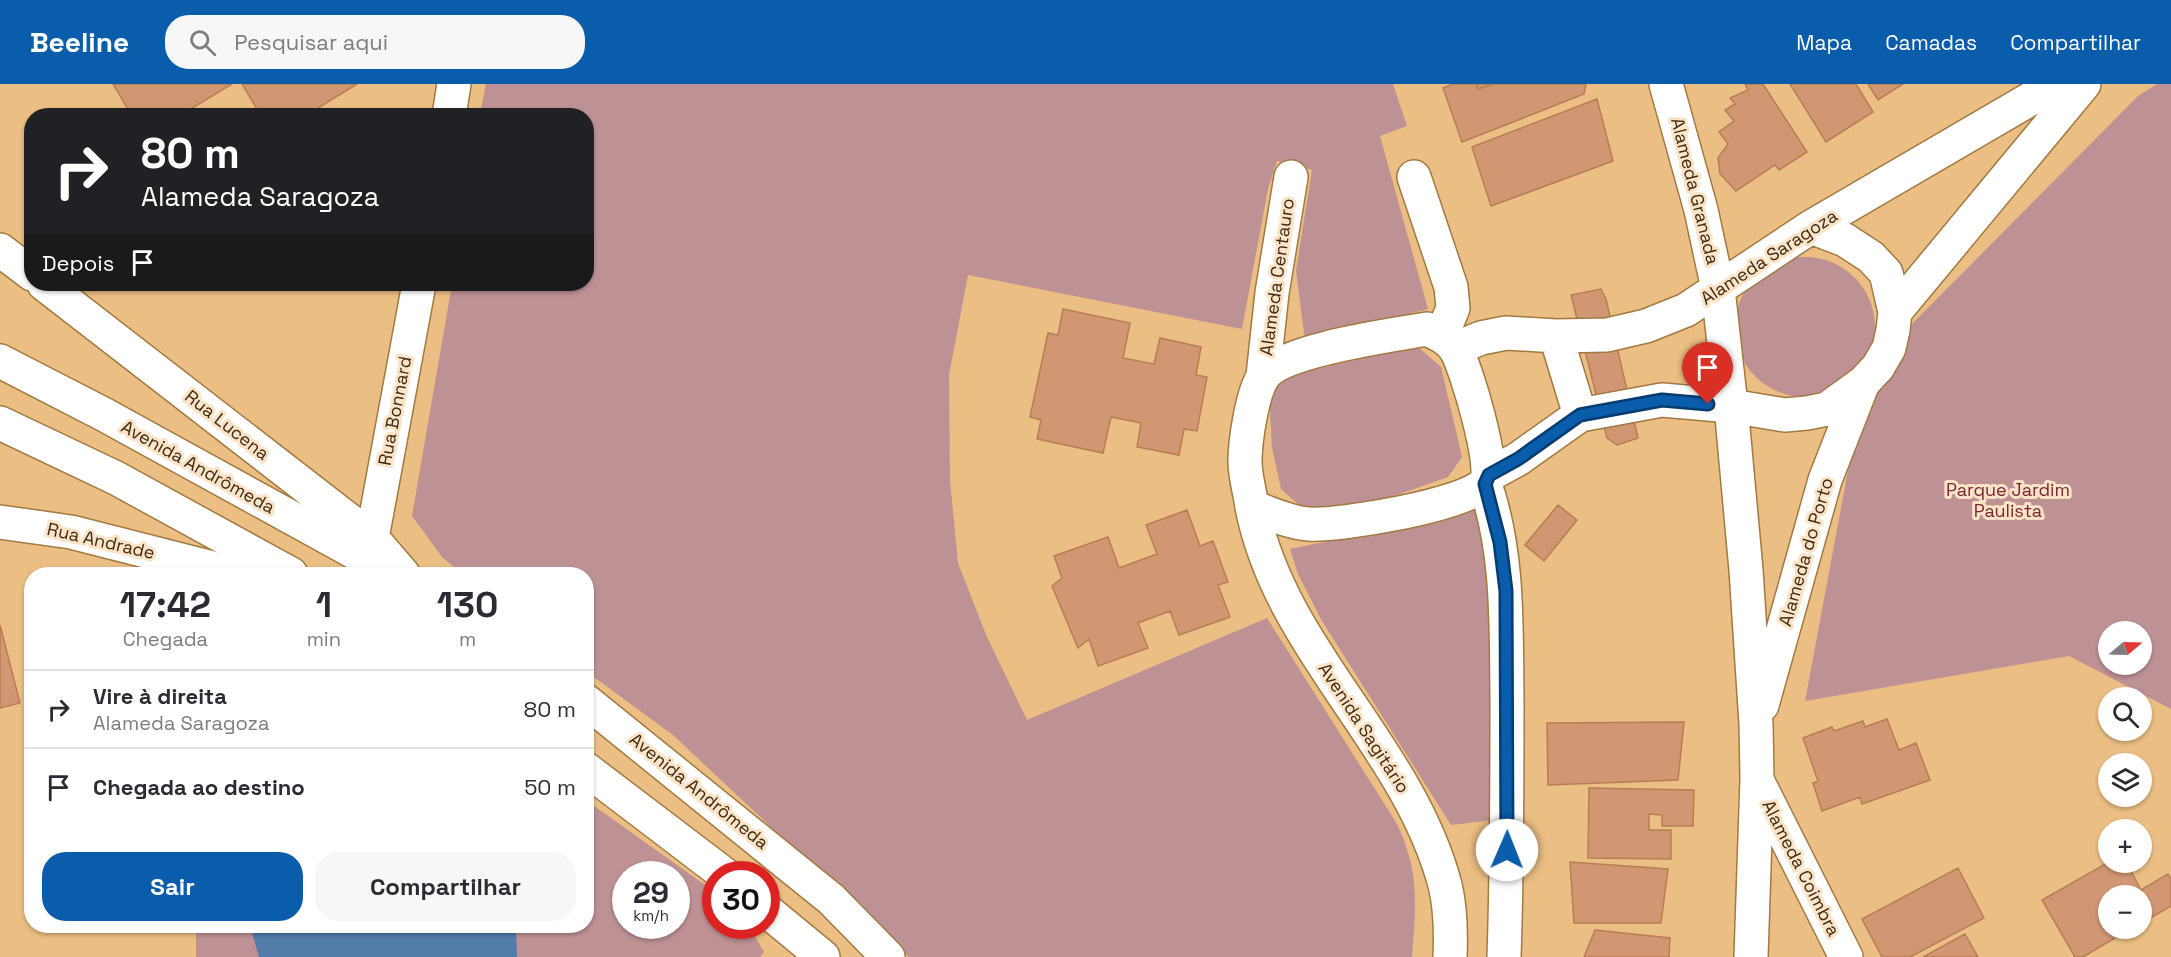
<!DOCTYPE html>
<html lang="pt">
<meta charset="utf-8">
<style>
body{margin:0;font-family:"Space Grotesk",sans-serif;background:#f7f7f7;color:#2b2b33;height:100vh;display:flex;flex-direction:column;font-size:22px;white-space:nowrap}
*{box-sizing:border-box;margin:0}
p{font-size:20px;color:#7c7c81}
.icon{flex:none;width:33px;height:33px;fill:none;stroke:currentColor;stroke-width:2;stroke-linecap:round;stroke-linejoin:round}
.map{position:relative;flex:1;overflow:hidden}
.side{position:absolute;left:24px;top:483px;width:570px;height:366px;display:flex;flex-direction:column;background:#fff;border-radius:24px;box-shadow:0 2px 4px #0004}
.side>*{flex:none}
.banner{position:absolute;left:24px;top:24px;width:570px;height:183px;border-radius:24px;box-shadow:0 2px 4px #0004;background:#202124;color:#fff;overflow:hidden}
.needle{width:39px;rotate:71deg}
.tools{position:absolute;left:2098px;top:537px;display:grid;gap:12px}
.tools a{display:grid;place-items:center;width:54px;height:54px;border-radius:50%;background:#fff;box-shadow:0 2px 4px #0004;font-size:30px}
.speed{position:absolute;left:612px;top:777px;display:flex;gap:12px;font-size:30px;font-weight:700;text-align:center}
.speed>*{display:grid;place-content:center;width:78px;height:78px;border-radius:50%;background:#fff;box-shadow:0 2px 4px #0004;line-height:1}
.speed small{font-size:15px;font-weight:400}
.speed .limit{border:9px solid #d22;background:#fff;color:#111}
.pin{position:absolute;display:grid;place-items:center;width:51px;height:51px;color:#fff;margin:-62px -26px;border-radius:50% 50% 50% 0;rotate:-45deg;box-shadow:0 0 6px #0007}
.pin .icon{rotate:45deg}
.me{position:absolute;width:66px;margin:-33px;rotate:1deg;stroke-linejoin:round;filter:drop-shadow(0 0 4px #0008)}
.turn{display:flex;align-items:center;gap:21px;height:126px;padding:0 18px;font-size:27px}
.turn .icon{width:78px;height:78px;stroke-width:2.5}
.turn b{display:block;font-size:42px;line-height:51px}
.then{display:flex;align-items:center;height:57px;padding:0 18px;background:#0003;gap:12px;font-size:22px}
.eta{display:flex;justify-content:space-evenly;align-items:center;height:102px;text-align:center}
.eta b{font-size:36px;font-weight:700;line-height:42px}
.cta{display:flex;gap:12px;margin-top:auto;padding:12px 18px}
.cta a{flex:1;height:69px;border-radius:24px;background:#095dab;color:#fff;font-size:24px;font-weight:700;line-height:69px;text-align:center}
.cta a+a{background:#f7f7f7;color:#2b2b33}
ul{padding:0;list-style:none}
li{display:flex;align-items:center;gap:18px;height:78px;padding:0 18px;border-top:2px solid #e1e1e2}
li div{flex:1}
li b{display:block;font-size:22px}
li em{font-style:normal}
header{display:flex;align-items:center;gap:36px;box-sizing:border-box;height:84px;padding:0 30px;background:#095dab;color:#fff}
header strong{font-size:28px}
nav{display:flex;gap:33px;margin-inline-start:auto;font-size:21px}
.search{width:420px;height:54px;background:#f7f7f7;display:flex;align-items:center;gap:15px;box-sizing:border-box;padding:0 21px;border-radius:24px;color:#7c7c81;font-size:22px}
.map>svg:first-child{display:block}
.green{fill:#be9195;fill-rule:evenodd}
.water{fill:#547cab}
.building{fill:#d19773;stroke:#b87d56;stroke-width:1.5}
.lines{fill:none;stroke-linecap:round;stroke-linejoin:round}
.street-casing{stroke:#a37940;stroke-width:36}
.secondary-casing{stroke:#a37940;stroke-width:36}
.street{stroke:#fff;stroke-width:33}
.secondary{stroke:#fff;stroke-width:33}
.route-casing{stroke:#063c6f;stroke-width:15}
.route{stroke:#095dab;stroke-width:10}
.labels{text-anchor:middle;stroke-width:6;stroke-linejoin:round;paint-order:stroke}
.street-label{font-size:18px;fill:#3d2b13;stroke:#fae3c6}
.park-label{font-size:18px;fill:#792635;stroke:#fae3c6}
</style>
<header>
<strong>Beeline</strong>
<div class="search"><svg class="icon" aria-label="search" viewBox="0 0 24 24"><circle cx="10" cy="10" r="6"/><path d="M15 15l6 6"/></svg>Pesquisar aqui</div>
<nav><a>Mapa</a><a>Camadas</a><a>Compartilhar</a></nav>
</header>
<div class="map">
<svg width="2171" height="873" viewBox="0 0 2171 873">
<rect width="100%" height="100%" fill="#ebbe83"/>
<path class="green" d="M486 0H1393L1407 42 1380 52 1428 225 1305 257 1296 187 1312 86 1277 77 1268 105 1242 245 968 191 949 291 950 396 958 479 987 553 1027 636 1267 534 1397 740C1420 789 1416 821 1412 873H909L673 651 587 588 586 490H462L442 473 412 432 452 200H586V32L480 31Z
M2157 0H2171V625L2069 572 1805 617 1861 317 1898 265 1911 241 2138 12ZM2109 548H2142V580H2109Z
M1735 243a70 70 0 1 1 140 0a70 70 0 1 1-140 0Z
M1417 262 1441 283 1462 373 1448 393 1397 411 1346 425 1301 423 1281 405 1272 364 1269 308 1282 295 1307 287Z
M1482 414 1496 470 1493 736 1451 741 1322 537 1298 490 1290 465 1403 442Z
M587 717 715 808 716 842H749L764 868 760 873H196V842H586ZM626 790H676V842H626Z"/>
<path class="water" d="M250 842H516L517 873H259Z"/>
<path class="building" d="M113 0H232L179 32H132Z
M242 0H357L305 32H261Z
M1453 0H1586L1584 10 1462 58 1443 4Z
M1476 0H1493L1478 5Z
M1745 0H1763L1807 68 1779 86 1775 81 1736 107 1720 90 1718 74 1728 60 1719 48 1734 37 1725 26 1735 20 1730 14 1748 6Z
M1790 0H1856L1873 28 1826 58Z
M1868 0H1903L1878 16Z
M1597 15 1613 77 1491 122 1472 63Z
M1601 205 1606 215 1638 354 1617 361 1607 354 1571 211Z
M1063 225 1130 239 1123 274 1154 280 1160 254 1201 263 1196 291 1207 293 1197 347 1184 345 1179 371 1137 363 1141 339 1111 333 1103 369 1037 355 1041 336 1030 333 1048 249 1058 251Z
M1558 421 1577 436 1544 477 1525 461Z
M1187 426 1200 462 1213 457 1228 498 1218 501 1230 533 1179 551 1170 527 1138 539 1148 564 1098 582 1089 555 1078 564 1052 502 1062 494 1054 472 1108 453 1119 484 1157 470 1146 441Z
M0 541 20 619 0 624Z
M1887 635 1899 666 1916 659 1930 696 1862 720 1860 713 1822 727 1813 699 1818 697 1803 654 1832 643 1834 647 1863 637 1865 643Z
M1684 638 1678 696 1548 701 1547 639Z
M1589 704 1694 706 1693 742H1662V731L1649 730V746H1671V775L1588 774Z
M1570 778 1668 785 1661 839H1574Z
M2109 778H2126L2141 806 2168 790 2171 795V822L2142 839V812H2109V844H2132L2083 873H2075L2042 816Z
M1958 784 1984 834 1910 873H1882L1862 835Z
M1595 846 1670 854 1669 873H1584Z
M1965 850 1978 873H1923Z"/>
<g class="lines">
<defs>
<path id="street" d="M1666 0 1701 126 1718 205 1731 322 1746 486 1756 640 1757 694 1751 873
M449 32 454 0
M1414 93 1451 203 1453 224 1442 251
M0 166 32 190
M44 200 372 454 403 490
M1895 228 2084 0
M1427 245C1438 250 1449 255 1456 266 1466 283 1496 384 1486 398 1469 421 1339 442 1309 440 1290 439 1270 429 1252 423 1250 408 1245 392 1245 378 1245 357 1252 310 1263 293 1280 266 1393 251 1427 245Z
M1556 252 1580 331
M1455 265 1481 254 1506 249 1556 252 1607 251 1646 242 1686 226 1811 143 2056 0
M1263 292 1272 209 1291 93
M1489 391 1518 375 1580 331 1662 316 1731 322 1785 331 1807 329 1827 325 1863 299 1878 283 1889 264 1893 246 1895 228 1886 189 1871 173 1845 156 1811 143
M1485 400C1509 470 1506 543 1507 617 1507 702 1507 788 1504 873
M1252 423C1280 566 1408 661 1445 801 1451 825 1451 849 1450 873
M0 438 71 448 236 490
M372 454 419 200
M1762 621 1825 396 1863 299
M1758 698 1846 873"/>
<path id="secondary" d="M0 277 105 331 394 490
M0 339 116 394 291 490
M586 617 831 815 888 873
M586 685 724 790
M766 826 823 873"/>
</defs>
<use href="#street" class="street-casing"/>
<use href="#secondary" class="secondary-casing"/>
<use href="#street" class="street"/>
<use href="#secondary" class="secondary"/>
</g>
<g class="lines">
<defs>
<path id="route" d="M1507 766 1506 507 1500 458 1485 400 1489 391 1518 375 1580 331 1662 316 1708 320"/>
</defs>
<use href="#route" class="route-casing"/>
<use href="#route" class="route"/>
</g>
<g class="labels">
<g class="street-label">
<text transform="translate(1695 107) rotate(76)" y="6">Alameda Granada</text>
<text transform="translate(1769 173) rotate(-33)" y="6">Alameda Saragoza</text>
<text transform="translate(1277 193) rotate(-82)" y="6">Alameda Centauro</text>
<text transform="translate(395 327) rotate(-79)" y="6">Rua Bonnard</text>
<text transform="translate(227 341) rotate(38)" y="6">Rua Lucena</text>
<text transform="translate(198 383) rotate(29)" y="6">Avenida Andrômeda</text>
<text transform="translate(101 457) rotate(13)" y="6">Rua Andrade</text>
<text transform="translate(1806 468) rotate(-74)" y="6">Alameda do Porto</text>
<text transform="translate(1364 644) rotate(57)" y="6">Avenida Sagitário</text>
<text transform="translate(699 707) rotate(39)" y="6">Avenida Andrômeda</text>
<text transform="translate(1801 784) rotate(63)" y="6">Alameda Coimbra</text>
</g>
<g class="park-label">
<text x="2008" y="412">Parque Jardim<tspan x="2008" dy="21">Paulista</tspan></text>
</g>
</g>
</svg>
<div class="tools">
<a><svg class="needle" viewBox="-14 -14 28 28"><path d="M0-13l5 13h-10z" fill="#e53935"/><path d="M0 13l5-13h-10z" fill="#7c7c81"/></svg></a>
<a><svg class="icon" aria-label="search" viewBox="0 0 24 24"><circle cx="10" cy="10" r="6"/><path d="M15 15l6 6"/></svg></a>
<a><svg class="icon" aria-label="layers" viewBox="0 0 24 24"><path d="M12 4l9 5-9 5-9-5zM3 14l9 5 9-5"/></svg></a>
<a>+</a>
<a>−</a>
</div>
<div class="speed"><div>29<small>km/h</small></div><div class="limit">30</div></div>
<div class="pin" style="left:1708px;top:320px;background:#d93025"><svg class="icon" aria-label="arrive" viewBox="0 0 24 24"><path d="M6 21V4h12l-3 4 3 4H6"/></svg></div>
<svg class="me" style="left:1507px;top:766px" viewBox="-20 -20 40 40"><circle r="19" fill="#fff"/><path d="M0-13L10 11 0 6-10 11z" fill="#095dab"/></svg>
<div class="banner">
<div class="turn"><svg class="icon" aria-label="right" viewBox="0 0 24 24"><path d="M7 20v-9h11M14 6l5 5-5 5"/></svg><div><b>80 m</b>Alameda Saragoza</div></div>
<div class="then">Depois<svg class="icon" aria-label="arrive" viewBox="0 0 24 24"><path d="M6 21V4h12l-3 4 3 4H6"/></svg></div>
</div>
<section class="side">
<div class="eta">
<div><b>17:42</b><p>Chegada</p></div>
<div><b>1</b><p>min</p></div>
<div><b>130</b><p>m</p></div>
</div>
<ul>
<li><svg class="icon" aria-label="right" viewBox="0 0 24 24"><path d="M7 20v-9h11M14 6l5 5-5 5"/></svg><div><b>Vire à direita</b><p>Alameda Saragoza</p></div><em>80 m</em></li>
<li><svg class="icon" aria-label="arrive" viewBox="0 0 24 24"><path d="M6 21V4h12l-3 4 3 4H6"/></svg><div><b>Chegada ao destino</b></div><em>50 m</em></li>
</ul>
<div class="cta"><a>Sair</a><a>Compartilhar</a></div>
</section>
</div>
